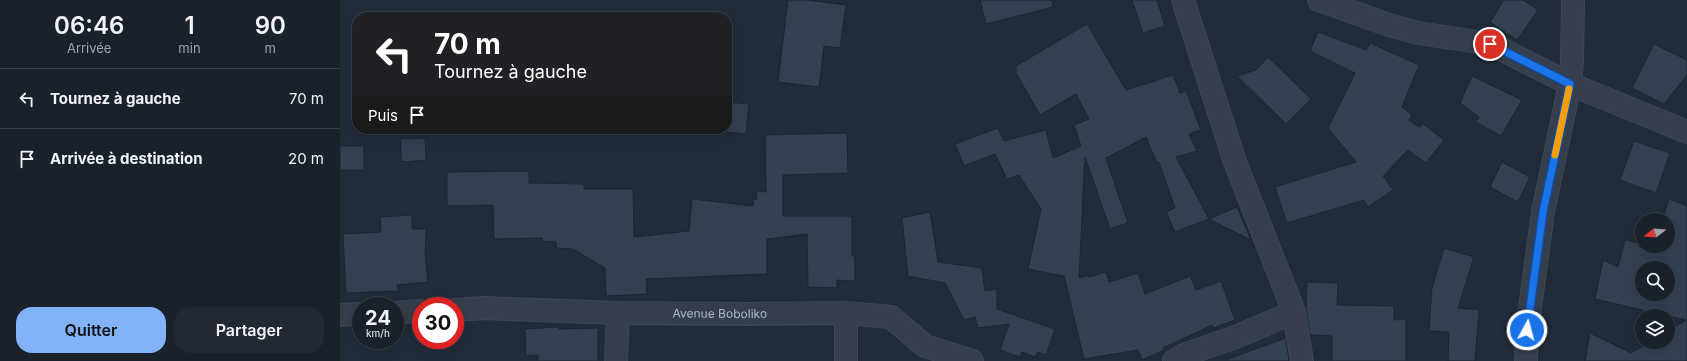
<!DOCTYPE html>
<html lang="fr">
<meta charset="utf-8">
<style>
body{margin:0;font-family:Inter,sans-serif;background:#222933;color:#f1f3f6;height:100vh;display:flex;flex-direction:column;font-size:15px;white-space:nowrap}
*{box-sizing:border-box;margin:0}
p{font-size:13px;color:#9fa3a9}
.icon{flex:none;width:22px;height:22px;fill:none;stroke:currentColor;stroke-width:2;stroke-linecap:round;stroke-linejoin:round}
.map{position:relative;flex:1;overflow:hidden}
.sheet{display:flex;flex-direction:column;background:#19212b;width:340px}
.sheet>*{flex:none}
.guide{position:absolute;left:12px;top:12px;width:380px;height:122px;border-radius:16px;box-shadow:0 4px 16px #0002,0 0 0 1px #373e47;background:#202124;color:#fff;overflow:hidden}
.needle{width:26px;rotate:253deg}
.buttons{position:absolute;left:1295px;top:213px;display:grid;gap:8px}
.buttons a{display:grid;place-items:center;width:40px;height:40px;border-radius:50%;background:#19212b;box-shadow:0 4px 16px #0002,0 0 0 1px #373e47;font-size:20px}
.speed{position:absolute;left:12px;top:297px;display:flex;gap:8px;font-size:20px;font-weight:700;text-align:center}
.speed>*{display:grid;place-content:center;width:52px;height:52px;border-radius:50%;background:#19212b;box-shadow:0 4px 16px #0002,0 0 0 1px #373e47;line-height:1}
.speed small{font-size:10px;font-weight:400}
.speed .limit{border:6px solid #d22;background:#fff;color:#111}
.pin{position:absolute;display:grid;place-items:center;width:34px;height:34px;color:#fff;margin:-17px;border:2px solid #fff;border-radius:50%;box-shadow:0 1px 4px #0007}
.me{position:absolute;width:44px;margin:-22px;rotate:7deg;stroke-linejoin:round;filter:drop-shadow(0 0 3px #0008)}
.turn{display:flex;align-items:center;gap:14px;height:84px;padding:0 16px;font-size:18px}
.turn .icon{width:52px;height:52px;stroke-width:2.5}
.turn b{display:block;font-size:28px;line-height:34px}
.then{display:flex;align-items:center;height:38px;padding:0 16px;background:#0003;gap:8px;font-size:15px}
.eta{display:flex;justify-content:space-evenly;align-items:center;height:68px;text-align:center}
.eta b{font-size:24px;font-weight:600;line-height:28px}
.action{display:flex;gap:8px;margin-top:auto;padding:8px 16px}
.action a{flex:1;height:46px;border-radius:16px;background:#82b3f9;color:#111;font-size:16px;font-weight:600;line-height:46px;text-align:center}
.action a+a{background:#222933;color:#f1f3f6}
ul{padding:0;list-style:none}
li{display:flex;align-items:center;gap:12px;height:60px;padding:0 16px;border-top:1px solid #373e47}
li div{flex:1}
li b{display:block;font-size:15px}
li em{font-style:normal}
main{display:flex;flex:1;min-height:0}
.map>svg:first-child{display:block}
.building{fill:#334050;stroke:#1c2530;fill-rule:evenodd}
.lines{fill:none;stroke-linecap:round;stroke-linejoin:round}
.minor-casing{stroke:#3e4753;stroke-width:24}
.minor{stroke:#353e4a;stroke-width:22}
.route-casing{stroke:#114b97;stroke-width:10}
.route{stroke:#1a73e8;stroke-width:7}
.slow{stroke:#f59e0b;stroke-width:7}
.labels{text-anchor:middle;stroke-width:4;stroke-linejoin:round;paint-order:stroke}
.street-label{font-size:12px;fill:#afb9c6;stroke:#1a232e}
</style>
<main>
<section class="sheet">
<div class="eta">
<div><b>06:46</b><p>Arrivée</p></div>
<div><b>1</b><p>min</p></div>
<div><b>90</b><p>m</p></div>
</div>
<ul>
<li><svg class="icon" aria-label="left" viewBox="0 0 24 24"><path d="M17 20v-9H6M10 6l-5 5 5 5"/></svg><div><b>Tournez à gauche</b></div><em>70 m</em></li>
<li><svg class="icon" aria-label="arrive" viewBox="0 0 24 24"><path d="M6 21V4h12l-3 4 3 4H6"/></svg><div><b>Arrivée à destination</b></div><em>20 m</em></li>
</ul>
<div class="action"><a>Quitter</a><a>Partager</a></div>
</section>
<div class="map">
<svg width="1347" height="361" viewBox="0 0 1347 361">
<rect width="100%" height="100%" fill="#212c39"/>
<path class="building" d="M448 0H467L506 5 500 48 484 46 479 87 438 82Z
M640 0H712L713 7 646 24Z
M792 0H817L825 26 803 33Z
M1164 0H1183L1198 10 1177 40 1150 22Z
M747 24 786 90 833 75 840 93 846 91 861 130 849 134 857 151 836 157 869 219 897 207 911 240 869 219 835 232 826 212 835 208 819 162 817 163 806 137 766 158 788 223 770 229 745 157 739 278 749 275V277L766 272 769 282 798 273 805 294 850 276 856 290 881 281 895 320 873 328 872 325 823 348 824 350 802 360 798 350 744 359 724 276 688 269 701 209 679 175 667 179 655 154 624 166 615 144 658 128 664 141 706 130 713 158 741 146 734 125 749 119 736 94 700 115 676 73V66Z
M978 32 1026 50 1030 43 1079 65 1062 107 1072 115 1069 121 1080 127 1082 123 1104 140 1086 163 1068 150 1043 176 1053 190 1028 207 1024 200 947 223 935 187 1016 162 988 128 1015 73 970 51Z
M1314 44 1347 60V75L1324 104 1292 88Z
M928 57 971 99 946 124 897 76 916 70Z
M1132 76 1182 100 1161 136 1136 122 1139 117 1120 103Z
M387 102 409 104 406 134 387 132Z
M507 133 508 173 443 175V216H512V256H515V281L497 280V288L468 287 467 234 427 239V274L306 279 307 294 266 296 265 268 233 249 216 248V242L202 241V238L154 239 153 205 107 206V172L189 171V183L244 184V189H293L294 237 349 231 352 199 413 206V199H417L416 191 426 192 425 135Z
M85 138 86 160 62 162 60 139Z
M1294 141 1330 153 1316 193 1280 180Z
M0 146H24V170H0Z
M1162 162 1190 177 1178 202 1150 187Z
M1329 199 1347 206V361H1245L1250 333 1291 353 1310 342H1328V331L1346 320 1255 299 1263 260 1278 267 1285 240 1302 244V246H1328V220H1322ZM1302 268H1328V294H1302Z
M590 212 598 262 642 268 645 291 657 289V309L715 329 706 355 698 352 695 357 682 352 680 357 660 350 669 324 638 328 635 317 624 320 605 283 568 276 562 218Z
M72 215V229H86L85 254 88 282 57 285 58 291 6 293 3 234 41 232 40 217Z
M1104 248 1134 257 1118 308 1139 310 1135 361H1108L1109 332 1089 331 1092 288Z
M967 282 998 283 997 305 1054 306V320L1066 319V361H992V336L970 335 966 308Z
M218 327 219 329 258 328V361H198V355L186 356 185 329Z
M946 338 949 361H888V359Z"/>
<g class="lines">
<defs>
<g id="minor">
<path d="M843 0 895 162 954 312 962 361"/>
<path d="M979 0 1049 25 1078 33 1151 44 1230 84 1347 132"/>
<path id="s1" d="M115 310 144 308 278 313 408 314 506 313 551 317 585 346 632 361"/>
<path d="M55 313 81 311"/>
<path d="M0 315 21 314"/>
<path d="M276 361 278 313"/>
<path d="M506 361V313"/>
<path d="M834 361 844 355 898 336 954 312"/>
<path d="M1186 361 1187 330 1203 212 1230 84 1232 62 1233 0"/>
</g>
</defs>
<use href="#minor" class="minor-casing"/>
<use href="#minor" class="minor"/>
</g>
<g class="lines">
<defs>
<path id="route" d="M1150 44 1230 84 1203 212 1187 330"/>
</defs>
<use href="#route" class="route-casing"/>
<use href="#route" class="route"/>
<path class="slow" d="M1215 155 1229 89"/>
</g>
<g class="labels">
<g class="street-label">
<text dy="4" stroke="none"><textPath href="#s1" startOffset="265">Avenue Boboliko</textPath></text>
</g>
</g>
</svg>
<div class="buttons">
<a><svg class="needle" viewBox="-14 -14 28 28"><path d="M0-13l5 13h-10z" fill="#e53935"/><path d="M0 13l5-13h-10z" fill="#9fa3a9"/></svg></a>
<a><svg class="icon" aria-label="search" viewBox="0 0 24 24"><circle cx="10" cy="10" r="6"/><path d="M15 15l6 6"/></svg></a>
<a><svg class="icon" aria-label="layers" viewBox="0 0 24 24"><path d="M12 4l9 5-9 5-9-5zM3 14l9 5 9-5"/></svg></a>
</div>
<div class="speed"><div>24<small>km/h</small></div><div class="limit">30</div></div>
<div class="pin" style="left:1150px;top:44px;background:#d93025"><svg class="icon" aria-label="arrive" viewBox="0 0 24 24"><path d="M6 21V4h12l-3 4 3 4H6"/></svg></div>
<svg class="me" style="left:1187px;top:330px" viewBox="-20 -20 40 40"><circle r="17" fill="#1a73e8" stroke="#fff" stroke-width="3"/><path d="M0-11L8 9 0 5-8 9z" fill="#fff"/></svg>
<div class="guide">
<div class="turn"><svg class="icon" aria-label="left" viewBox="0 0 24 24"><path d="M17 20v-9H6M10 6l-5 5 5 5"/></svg><div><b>70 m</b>Tournez à gauche</div></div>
<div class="then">Puis<svg class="icon" aria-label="arrive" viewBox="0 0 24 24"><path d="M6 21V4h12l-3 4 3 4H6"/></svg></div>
</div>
</div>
</main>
